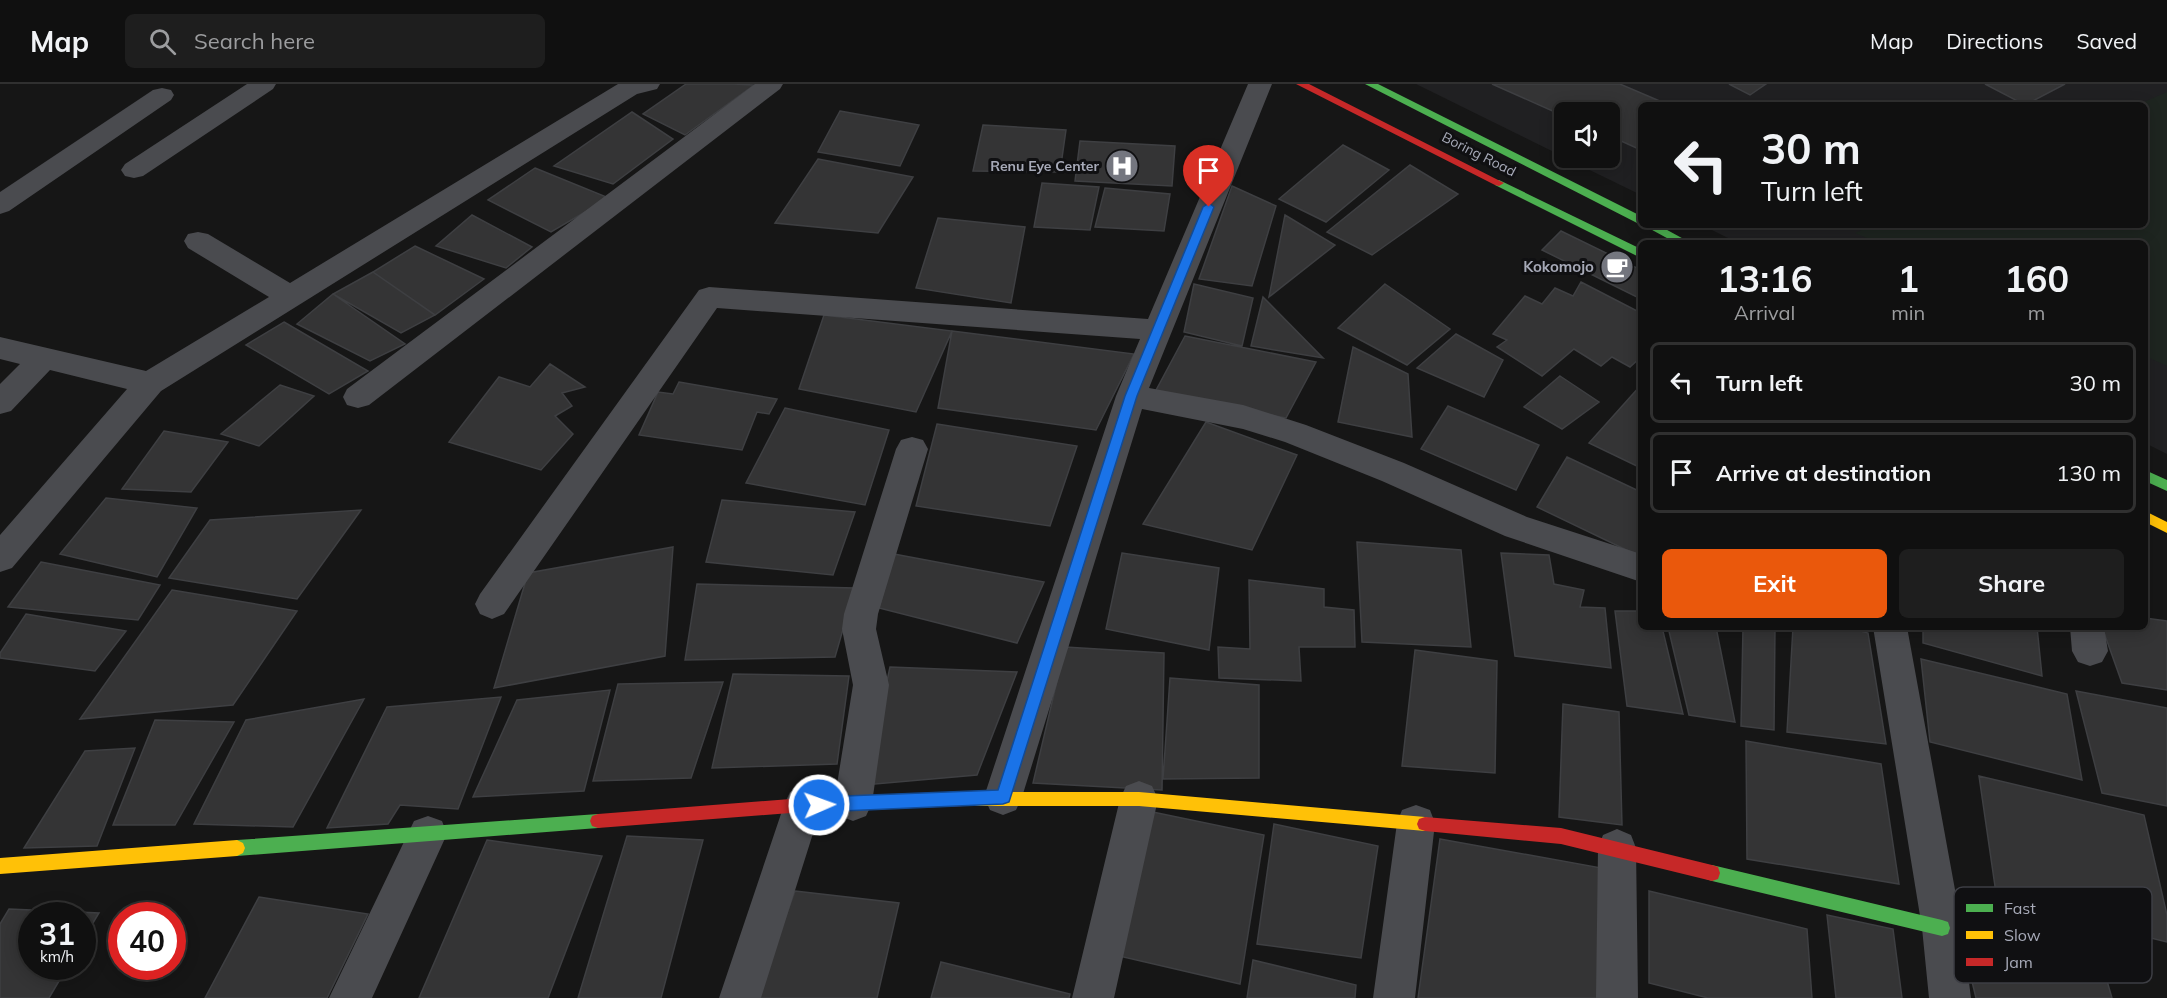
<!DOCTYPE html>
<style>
body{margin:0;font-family:Mulish,sans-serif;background:#1e1e1e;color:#f1f3f6;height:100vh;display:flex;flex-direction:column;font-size:22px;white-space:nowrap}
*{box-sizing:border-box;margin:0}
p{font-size:20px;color:#9c9d9f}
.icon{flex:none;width:33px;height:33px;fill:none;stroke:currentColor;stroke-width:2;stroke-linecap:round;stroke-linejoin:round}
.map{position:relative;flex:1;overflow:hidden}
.details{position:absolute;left:1638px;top:156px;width:510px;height:390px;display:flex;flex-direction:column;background:#101010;border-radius:9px;box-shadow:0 3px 15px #0003,0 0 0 2px #303030}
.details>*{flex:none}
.guide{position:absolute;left:1638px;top:18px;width:510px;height:126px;border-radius:9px;box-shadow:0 3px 15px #0003,0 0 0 2px #303030;background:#101010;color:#f1f3f6;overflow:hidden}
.tools{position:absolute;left:1554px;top:18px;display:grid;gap:12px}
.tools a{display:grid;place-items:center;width:66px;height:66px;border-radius:9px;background:#101010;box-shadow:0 3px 15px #0003,0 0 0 2px #303030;font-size:30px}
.speed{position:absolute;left:18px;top:818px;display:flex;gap:12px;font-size:30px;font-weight:700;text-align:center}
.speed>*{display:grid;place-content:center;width:78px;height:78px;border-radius:50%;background:#101010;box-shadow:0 3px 15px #0003,0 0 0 2px #303030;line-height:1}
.speed small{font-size:15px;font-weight:400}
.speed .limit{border:9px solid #d22;background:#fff;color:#111}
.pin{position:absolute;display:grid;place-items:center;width:51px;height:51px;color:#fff;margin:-62px -26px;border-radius:50% 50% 50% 0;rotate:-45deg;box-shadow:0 0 6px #0007}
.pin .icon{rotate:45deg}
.me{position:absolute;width:66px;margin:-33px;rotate:88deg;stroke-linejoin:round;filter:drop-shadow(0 0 4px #0008)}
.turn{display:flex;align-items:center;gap:21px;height:126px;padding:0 24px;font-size:27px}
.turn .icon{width:78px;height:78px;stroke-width:2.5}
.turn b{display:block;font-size:42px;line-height:51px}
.eta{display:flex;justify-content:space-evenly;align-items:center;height:102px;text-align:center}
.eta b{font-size:36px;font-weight:700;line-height:42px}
.action{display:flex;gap:12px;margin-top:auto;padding:12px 24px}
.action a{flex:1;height:69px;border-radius:9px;background:#ea580c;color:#fff;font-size:24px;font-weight:700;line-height:69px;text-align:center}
.action a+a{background:#1e1e1e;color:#f1f3f6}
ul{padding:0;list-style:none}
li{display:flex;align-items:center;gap:18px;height:81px;margin:0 12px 9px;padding:0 12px;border:3px solid #303030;border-radius:9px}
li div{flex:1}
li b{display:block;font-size:22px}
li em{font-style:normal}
header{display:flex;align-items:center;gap:36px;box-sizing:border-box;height:84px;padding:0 30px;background:#101010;border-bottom:2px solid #303030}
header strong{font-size:28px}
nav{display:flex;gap:33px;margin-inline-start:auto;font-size:21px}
.search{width:420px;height:54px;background:#1e1e1e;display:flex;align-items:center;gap:15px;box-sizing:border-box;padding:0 21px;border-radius:9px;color:#9c9d9f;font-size:22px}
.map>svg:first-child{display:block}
.built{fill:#202022}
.green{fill:#1e2520}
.building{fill:#343435;stroke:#3e3f42;stroke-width:1.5}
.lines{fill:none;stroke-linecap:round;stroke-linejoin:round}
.street{fill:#4a4b4f;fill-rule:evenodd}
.fast{fill:#4caf50;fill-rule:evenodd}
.slow{fill:#ffc107;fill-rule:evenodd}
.jam{fill:#c62828;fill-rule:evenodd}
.route{fill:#1a73e8;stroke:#114b97;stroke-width:1.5}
.labels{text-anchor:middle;stroke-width:6;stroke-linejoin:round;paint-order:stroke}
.far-street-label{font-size:14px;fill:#a7aab8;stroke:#101012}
.far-poi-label{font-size:14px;font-weight:bold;fill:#a7aab8;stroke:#101012;text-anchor:end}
.poi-label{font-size:15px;font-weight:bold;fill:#a7aab8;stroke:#101012;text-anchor:end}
.key{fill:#101012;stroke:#3d3e44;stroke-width:1.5}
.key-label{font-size:16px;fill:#a7aab8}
</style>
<header>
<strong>Map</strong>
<div class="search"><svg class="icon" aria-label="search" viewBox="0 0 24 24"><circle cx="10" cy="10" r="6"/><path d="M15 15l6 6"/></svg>Search here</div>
<nav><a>Map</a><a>Directions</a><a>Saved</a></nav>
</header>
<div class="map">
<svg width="2167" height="914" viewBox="0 0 2167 914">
<rect width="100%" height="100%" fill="#161616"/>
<path class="built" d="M1416 0H2167V370L2145 359V159H1738L1702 141H2145V21H1641V111L1565 74H1610V28H1564V73Z"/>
<path class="green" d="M2167 8V282L2145 272V159H1878L1855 149 1873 141H2145V21H2137Z"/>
<path class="building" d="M686 0H733L754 1 685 51 643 30Z
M1492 0H1620L1669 21H1641V66L1610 52V28H1564V32Z
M1729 0H1766L1750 11Z
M1985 0H2065L2025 21Z
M840 27 919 41 900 82 818 68Z
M632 28 673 55 613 100 554 82Z
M983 41 1066 46 1060 88 973 87Z
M1080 57 1175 62 1172 102 1075 97Z
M1343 61 1389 86 1326 138 1279 115Z
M818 75 913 93 878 149 775 139Z
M1410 81 1458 110 1372 171 1327 148Z
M535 84 609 114 551 148 488 116Z
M1042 99 1099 103 1090 146 1034 143Z
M1232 102 1276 122 1252 202 1199 195Z
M1105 104 1170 110 1164 147 1095 143Z
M472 131 532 163 506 184 436 162Z
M1285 131 1335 161 1269 213Z
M938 134 1025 143 1011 219 916 204Z
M1561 147 1641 186V215L1542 166Z
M415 162 484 195 435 231 373 188Z
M373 188 435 231 401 249 333 210Z
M1581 198 1641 229V273L1630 283 1612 273 1601 282 1574 265 1542 292 1497 263 1507 256 1493 250 1525 212 1542 220 1555 204 1573 212Z
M1194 200 1253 214 1242 262 1184 248Z
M1385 200 1450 245 1407 281 1338 244Z
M333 210 405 260 370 277 297 240Z
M1263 213 1323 274 1251 262Z
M824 231 952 247 916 328 799 305Z
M284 238 368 287 329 310 246 261Z
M952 247 1134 270 1096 346 938 324Z
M1456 250 1503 276 1484 313 1417 284Z
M1185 252 1316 278 1286 334 1154 310Z
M1353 263 1408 290 1412 353 1338 338Z
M550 280 585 303 562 309 572 322 555 332 573 350 541 386 449 358 499 293 530 303Z
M1560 292 1599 318 1562 345 1524 323Z
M679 298 777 315 769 330 757 328 742 366 639 351 658 308 673 310Z
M280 301 314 312 259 362 221 350Z
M1641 301V384L1589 359Z
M1448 322 1539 361 1516 406 1421 365Z
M785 324 889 346 865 421 746 399Z
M1206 338 1297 371 1252 466 1143 440Z
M937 340 1077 362 1050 442 916 422Z
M164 347 228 358 191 408 122 405Z
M1567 373 1641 408V473L1537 423Z
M106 414 197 424 157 493 60 470Z
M722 416 855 428 833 491 706 478Z
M361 426 297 515 169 494 210 436Z
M1357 458 1461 466 1471 563 1362 558Z
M673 463 665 572 494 604 528 489Z
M1122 469 1219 484 1209 566 1106 545Z
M1501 469 1549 471 1554 500 1584 506 1580 523 1605 524 1611 584 1515 572Z
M894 470 1044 498 1017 559 879 524Z
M41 478 160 501 138 536 8 523Z
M1249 496 1324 505V523L1354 526 1355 563H1299L1301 597 1219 594 1218 563 1250 565Z
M697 500 855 504 835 573 685 576Z
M172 506 297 527 233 621 80 635Z
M1615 527H1641V543H1662L1683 630 1627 622Z
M26 530 126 547 95 587 0 574V569Z
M2145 534 2167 537V606L2122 599 2102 543H2145Z
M1668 543H1716L1735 638 1689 631Z
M1743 543H1775L1774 646 1741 642Z
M1793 543H1846L1868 549 1886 660 1787 648Z
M1923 543H2037L2042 592 1923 559Z
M1065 563 1164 569 1162 706 1033 699Z
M1415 566 1497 577 1495 689 1402 682Z
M1921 575 2067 610 2082 696 1930 658Z
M890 583 1017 588 977 691 864 701Z
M733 590 849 592 837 680 712 684Z
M1170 594 1259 601V694L1163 695Z
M723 598 691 694 593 697 618 600Z
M610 606 584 707 473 713 517 616Z
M2076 607 2167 624V722L2102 709Z
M501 613 458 725 400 721 388 740 327 744 387 623Z
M364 615 293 743 194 740 246 636Z
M1563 620 1619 628 1622 741 1559 733Z
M155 636 234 638 175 741H113Z
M1746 657 1881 680 1899 800 1747 775Z
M135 664 97 762 24 764 85 667Z
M1979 692 2144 731 2167 831V858L1997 816Z
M1148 727 1264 751 1240 900 1119 872Z
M1274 740 1378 762 1361 874 1257 860Z
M627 752 703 756 661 914H578Z
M1440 755 1607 785 1599 914H1418Z
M487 756 602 772 548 914H419Z
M795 807 899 819 877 914H756Z
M1649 807 1807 845 1812 914H1708L1649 899Z
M259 813 368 830 327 914H205Z
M9 825 99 829 82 857V831H32V882H68L49 914H0V840Z
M1827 831 1893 845 1902 914H1836Z
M1966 873 2107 897 2112 914H1976Z
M1253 876 1356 901 1355 914H1247Z
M941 878 1070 910 1069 914H931Z"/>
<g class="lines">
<path class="street" d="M247 0H276L273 5 143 92 134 94 125 92 121 86 125 80Z
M618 0H660L657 5 637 10 161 307 12 484 0 488V451L127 305 50 286 11 327 0 330V300L20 280 0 275V253L146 287 269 213 188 164 184 157 188 150 198 148 208 150 290 199Z
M755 0H783L780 5 369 321 358 324 347 321 343 313 347 305Z
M1248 0H1272L1149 304 1243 321 1306 341 1404 379 1527 433 1641 470V498L1505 452 1382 397 1285 358 1243 345 1142 325 1022 713 1016 726 1003 731 990 726 984 713 1116 312 1140 255 717 224 504 530 492 535 480 530 475 520 480 510 699 206 709 203 1148 235Z
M162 4 171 6 174 11 171 16 9 127 0 130V108L153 6Z
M912 353 923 356 928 365 878 530 876 545 889 601 872 719 866 732 853 737 840 732 834 719 853 601 842 545 844 530 896 365 901 356Z
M1873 543H1907L1962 844 1971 914H1929L1922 844Z
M2070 543H2104L2108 567 2102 578 2090 582 2078 578 2072 567Z
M1139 697 1152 702 1158 715 1114 914H1072L1120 715 1126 702Z
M803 703 816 708 822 721 761 914H719L784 721 790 708Z
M1416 721 1430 726 1435 739 1415 914H1373L1397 739 1402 726Z
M428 732 442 737 447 750 372 914H329L414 737Z
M1617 745 1631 751 1636 764 1638 914H1596L1598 764 1603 751Z"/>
<path class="fast" d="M1365 0H1378L1641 132V141Z
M1499 96 1641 165V174L1495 101V97Z
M1643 141H1658L1691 159H1676Z
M2145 386 2167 396V407L2145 397Z
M598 730 604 732 606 737 604 742 598 744 237 772 231 769 229 764 231 759 237 756Z
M1712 781 1942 836 1948 838 1950 844 1948 850 1942 852 1712 797 1706 795 1704 789 1706 783Z"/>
<path class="slow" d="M2145 427 2167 438V449L2145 438Z
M964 708H1139L1425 733 1431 735 1433 740 1431 745 1425 747 1139 722H964L959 720 956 715 959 710Z
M237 756 243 759 245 764 243 769 237 772 0 790V774Z"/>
<path class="jam" d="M1296 0H1309L1504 99 1499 102 1495 101Z
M964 708 969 710 972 715 969 720 964 722 803 728 598 744 592 742 590 737 592 732 598 730 803 714Z
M1425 733 1561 744 1712 781 1718 783 1720 789 1718 795 1712 797 1561 760 1425 747 1419 745 1417 740 1419 735Z"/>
</g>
<path class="route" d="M1209 119 1214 123 1137 312 1009 718 1003 720 819 728 814 726 811 721 814 716 819 713 998 706 1125 312 1203 123Z"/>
<defs>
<symbol id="hospital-disc" viewBox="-11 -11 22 22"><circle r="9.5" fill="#74767f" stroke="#101012"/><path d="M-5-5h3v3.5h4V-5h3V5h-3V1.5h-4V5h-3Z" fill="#fff"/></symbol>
<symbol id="cafe-disc" viewBox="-11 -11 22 22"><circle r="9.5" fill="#74767f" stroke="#101012"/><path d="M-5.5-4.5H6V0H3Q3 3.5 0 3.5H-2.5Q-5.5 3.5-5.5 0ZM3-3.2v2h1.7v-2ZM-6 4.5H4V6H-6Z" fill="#fff"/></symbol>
</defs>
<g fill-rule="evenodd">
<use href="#hospital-disc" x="1103" y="63" width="38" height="38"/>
<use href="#cafe-disc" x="1598" y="164" width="38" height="38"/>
</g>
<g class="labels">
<g class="far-street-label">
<text transform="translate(1479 70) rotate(27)" y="5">Boring Road</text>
</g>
<g class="far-poi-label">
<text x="1099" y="87">Renu Eye Center</text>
</g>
<g class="poi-label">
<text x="1594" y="188">Kokomojo</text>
</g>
</g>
<rect x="1954" y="803" width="198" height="96" rx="9" class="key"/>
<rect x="1966" y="820" width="27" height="8" fill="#4caf50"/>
<rect x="1966" y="847" width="27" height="8" fill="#ffc107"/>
<rect x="1966" y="874" width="27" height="8" fill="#c62828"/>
<g class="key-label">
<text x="2004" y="830">Fast</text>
<text x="2004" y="857">Slow</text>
<text x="2004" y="884">Jam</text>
</g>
</svg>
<div class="tools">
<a><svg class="icon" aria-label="sound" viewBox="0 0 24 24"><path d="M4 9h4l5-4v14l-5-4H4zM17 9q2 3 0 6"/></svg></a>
</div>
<div class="speed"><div>31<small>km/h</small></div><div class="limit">40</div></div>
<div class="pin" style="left:1209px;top:123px;background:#d93025"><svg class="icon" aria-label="arrive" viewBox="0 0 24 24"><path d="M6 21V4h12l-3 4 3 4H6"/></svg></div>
<svg class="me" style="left:819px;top:721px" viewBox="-20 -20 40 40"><circle r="17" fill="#1a73e8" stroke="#fff" stroke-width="3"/><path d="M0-11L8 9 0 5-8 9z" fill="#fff"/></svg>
<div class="guide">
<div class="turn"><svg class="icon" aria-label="left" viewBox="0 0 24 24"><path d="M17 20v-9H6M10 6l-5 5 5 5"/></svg><div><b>30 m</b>Turn left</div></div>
</div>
<section class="details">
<div class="eta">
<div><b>13:16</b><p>Arrival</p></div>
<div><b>1</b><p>min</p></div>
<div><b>160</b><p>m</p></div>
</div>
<ul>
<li><svg class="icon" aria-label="left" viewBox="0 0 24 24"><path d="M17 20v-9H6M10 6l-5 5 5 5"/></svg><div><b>Turn left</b></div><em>30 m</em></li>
<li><svg class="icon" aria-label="arrive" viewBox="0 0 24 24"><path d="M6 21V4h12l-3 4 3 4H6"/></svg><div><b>Arrive at destination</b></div><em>130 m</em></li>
</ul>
<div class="action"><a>Exit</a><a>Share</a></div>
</section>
</div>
